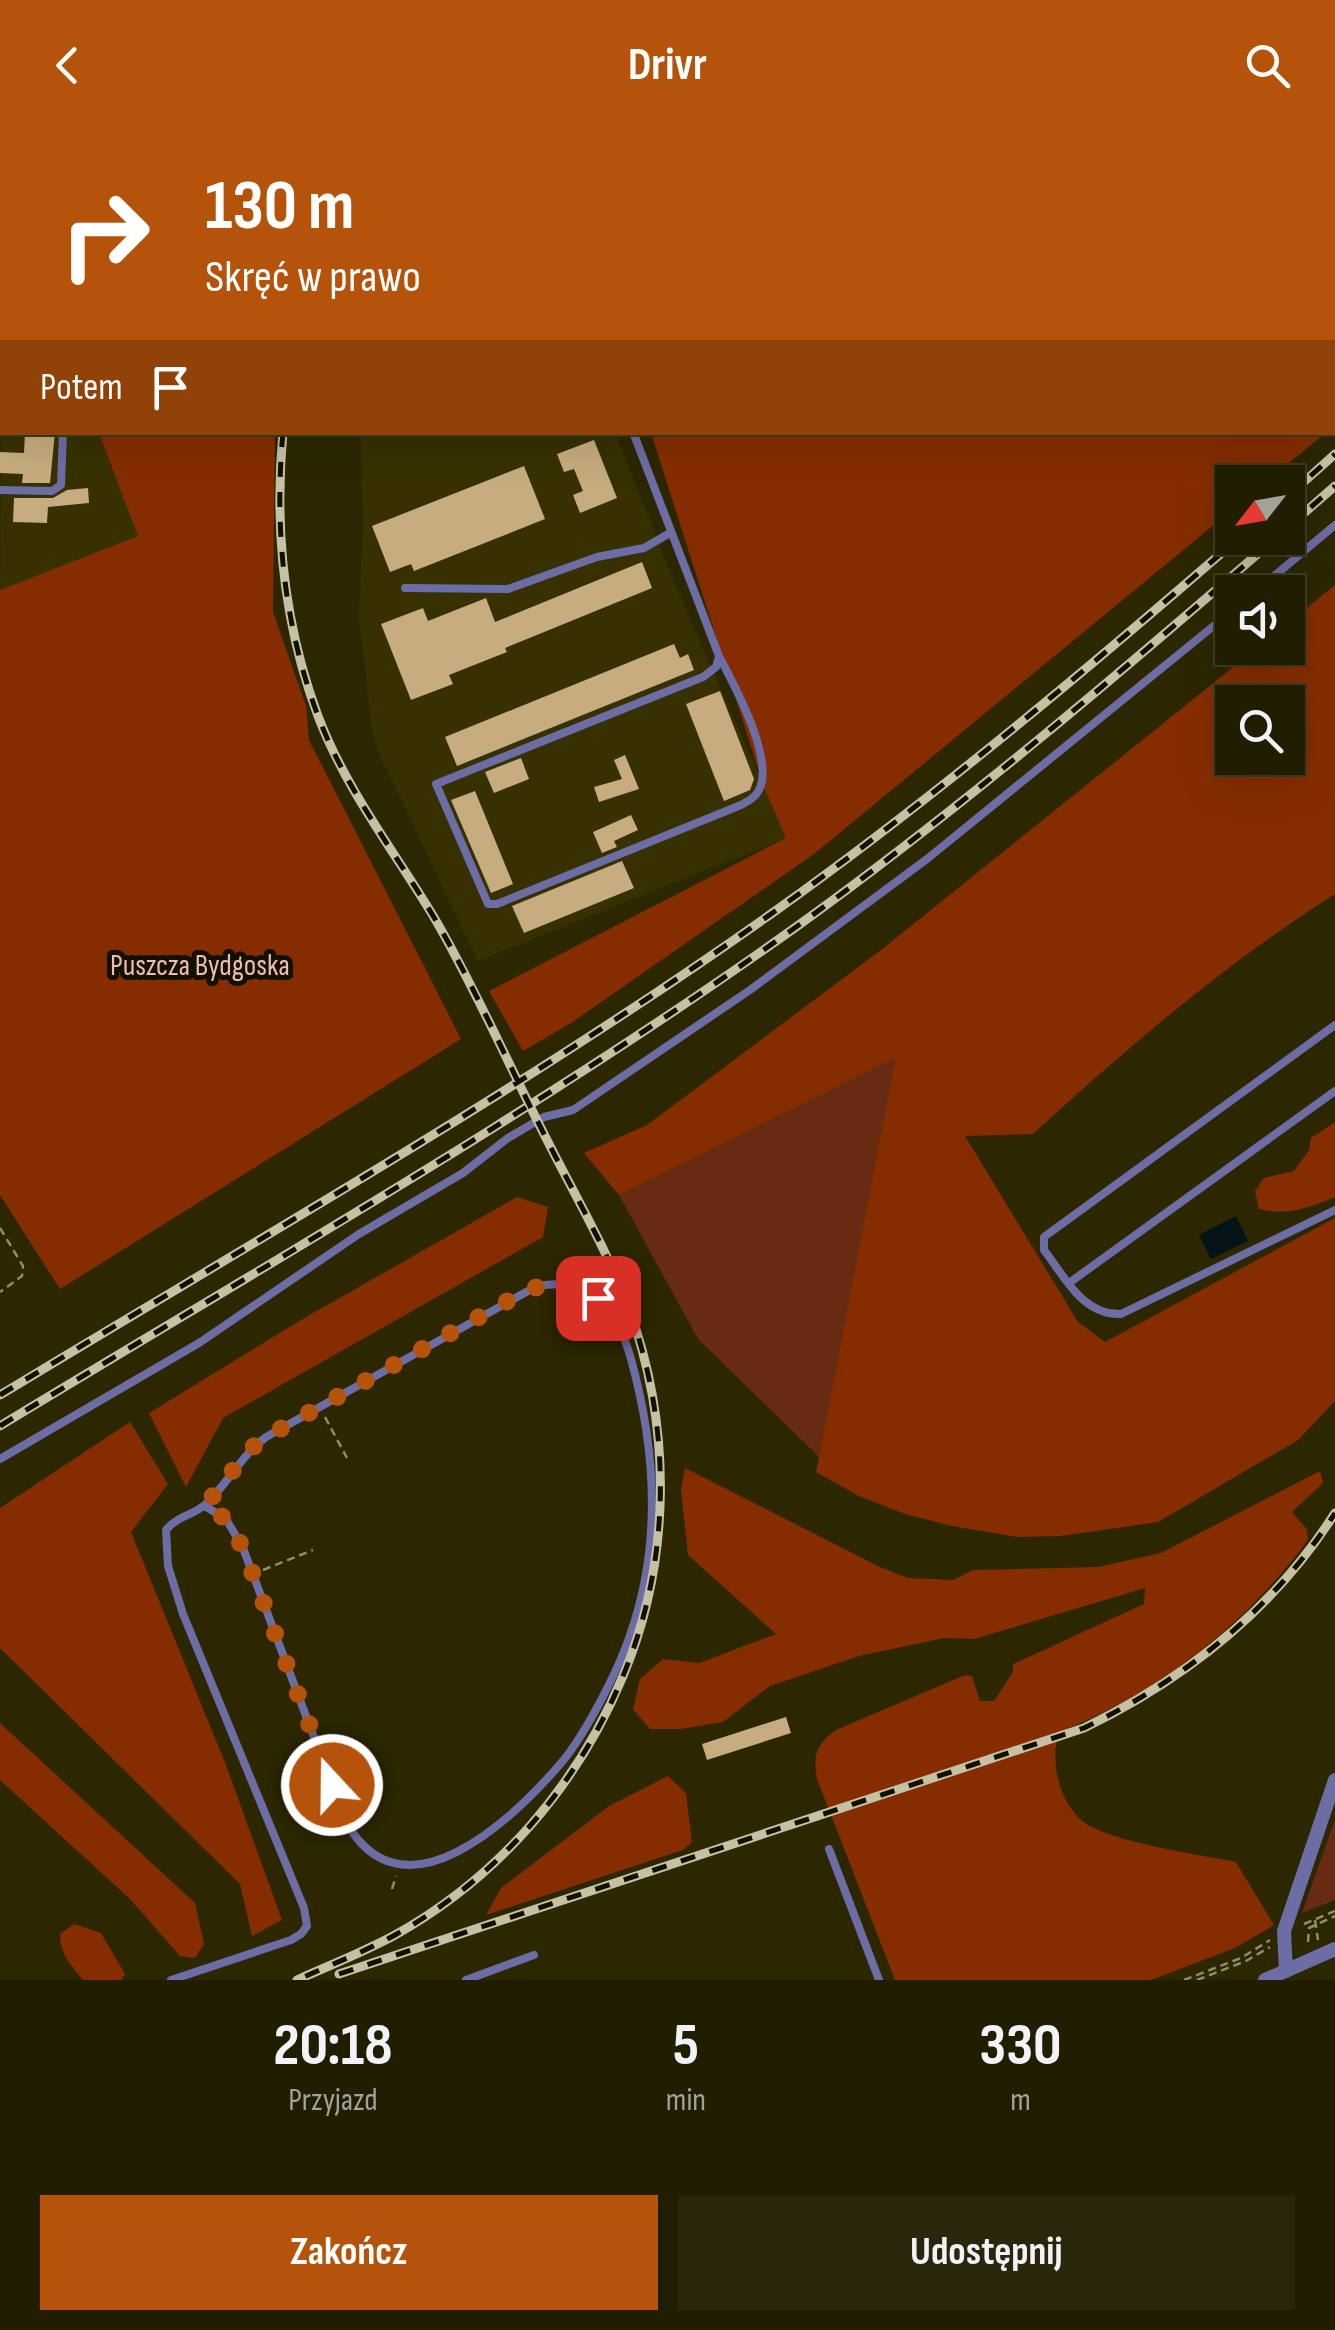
<!DOCTYPE html>
<html lang="pl">
<meta charset="utf-8">
<style>
body{margin:0;font-family:"Sofia Sans Condensed",sans-serif;background:#29260b;color:#f1f3f6;height:100vh;display:flex;flex-direction:column;font-size:38px;white-space:nowrap}
*{box-sizing:border-box;margin:0}
p{font-size:32px;color:#a2a299}
.icon{flex:none;width:55px;height:55px;fill:none;stroke:currentColor;stroke-width:2;stroke-linecap:round;stroke-linejoin:round}
.map{position:relative;height:1850px;overflow:hidden}
.panel{display:flex;flex-direction:column;background:#211d01;flex:1}
.panel>*{flex:none}
.top-card{position:absolute;left:0px;top:0px;width:1335px;height:305px;box-shadow:0 10px 40px #0002,0 0 0 2px #3e3b23;background:#b45309;color:#fff;overflow:hidden}
.needle{width:65px;rotate:239deg}
.controls{position:absolute;left:1215px;top:335px;display:grid;gap:20px}
.controls a{display:grid;place-items:center;width:90px;height:90px;border-radius:0px;background:#211d01;box-shadow:0 10px 40px #0002,0 0 0 2px #3e3b23;font-size:50px}
.pin{position:absolute;display:grid;place-items:center;width:85px;height:85px;color:#fff;margin:-42px;border-radius:20px;box-shadow:0 5px 15px #0006}
.me{position:absolute;width:110px;margin:-55px;rotate:339deg;stroke-linejoin:round;filter:drop-shadow(0 0 8px #0008)}
.turn{display:flex;align-items:center;gap:35px;height:210px;padding:0 40px;font-size:45px}
.turn .icon{width:130px;height:130px;stroke-width:2.5}
.turn b{display:block;font-size:70px;line-height:85px}
.then{display:flex;align-items:center;height:95px;padding:0 40px;background:#0003;gap:20px;font-size:38px}
.eta{display:flex;justify-content:space-evenly;align-items:center;height:170px;text-align:center}
.eta b{font-size:60px;font-weight:700;line-height:70px}
.cta{display:flex;gap:20px;margin-top:auto;padding:20px 40px}
.cta a{flex:1;height:115px;border-radius:0px;background:#b45309;color:#fff;font-size:40px;font-weight:700;line-height:115px;text-align:center}
.cta a+a{background:#29260b;color:#f1f3f6}
header{display:flex;justify-content:space-between;align-items:center;height:130px;padding:0 40px;background:#b45309;color:#fff;font-size:45px;font-weight:700}
.map>svg:first-child{display:block}
.built{fill:#373102}
.green{fill:#672b11}
.forest{fill:#852d00;fill-rule:evenodd}
.water{fill:#031318}
.building{fill:#c6ac7e}
.lines{fill:none;stroke-linecap:round;stroke-linejoin:round}
.path{stroke:#908c6d;stroke-width:2.5;stroke-dasharray:8 5;stroke-linecap:butt}
.lane{stroke:#6b6da4;stroke-width:8}
.street{stroke:#6b6da4;stroke-width:14}
.rail-casing{stroke:#c5c1a5;stroke-width:9}
.rail{stroke:#121000;stroke-width:5;stroke-dasharray:15;stroke-linecap:butt}
.route{stroke:#b45309;stroke-width:18;stroke-dasharray:0 32.4}
.labels{text-anchor:middle;stroke-width:10;stroke-linejoin:round;paint-order:stroke}
.park-label{font-size:30px;fill:#f0bdaa;stroke:#121000}
</style>
<header><svg class="icon" aria-label="back" viewBox="0 0 24 24"><path d="M15 5l-7 7 7 7"/></svg>Drivr<svg class="icon" aria-label="search" viewBox="0 0 24 24"><circle cx="10" cy="10" r="6"/><path d="M15 15l6 6"/></svg></header>
<div class="map">
<svg width="1335" height="1850" viewBox="0 0 1335 1850">
<rect width="100%" height="100%" fill="#2c2701"/>
<path class="built" d="M2 235V302L99 303 139 406 0 460Z
M360 303H615L678 462 787 708 478 831 378 621 372 601 359 488 363 391Z"/>
<path class="green" d="M897 926 819 1327 698 1209 619 1065Z
M1335 1689V1770L1302 1783Z"/>
<path class="forest" d="M536 0H1335V295L1333 297 1332 2Z
M99 303H275L273 482 306 576 309 610 461 909 60 1159 0 1065V460L138 406Z
M651 303H1326L1265 352H1232V380L814 724 571 893 523 921 489 861 786 708 764 657Z
M1335 455V764C1226 833 1128 917 1033 1004L965 1006 1078 1192 1105 1212 1335 1088V1271L1298 1310 1158 1392 1061 1406 1017 1407 952 1396 905 1384 859 1366 816 1342 896 927 619 1065 584 1023 647 995 881 820 1257 518H1288V493ZM1232 572H1288V628H1232Z
M1335 992V1067C1308 1078 1288 1086 1259 1079L1255 1061 1264 1048 1294 1041 1309 1020 1311 1008Z
M517 1067 548 1077 543 1107 223 1288 186 1357 149 1283 301 1190Z
M130 1292 168 1354 131 1402 226 1635 282 1790 252 1806 240 1754 0 1518V1378Z
M685 1338 880 1437 908 1448 953 1450 973 1440 1098 1437 1161 1423 1320 1341 1323 1353 1292 1382 1307 1400 1308 1410C1244 1496 1159 1563 1059 1602 1050 1630 1058 1668 1080 1689 1102 1711 1202 1725 1236 1732L1274 1795 1235 1818 1151 1850H895L817 1649C813 1624 816 1615 836 1600L965 1545 972 1546 980 1571H994L1013 1542V1534L1144 1474 1145 1458 974 1509 944 1508 859 1526 770 1556 723 1592 681 1599H650L633 1579 640 1549 663 1529 699 1533 776 1504 688 1425 681 1360Z
M0 1593 195 1773 204 1814 195 1828 180 1826 130 1769 0 1650Z
M668 1646 686 1663 692 1712 683 1720 486 1785 501 1758 609 1676Z
M74 1794 101 1803 125 1844 121 1850H83C70 1834 61 1825 60 1804Z"/>
<path class="water" d="M1236 1086 1248 1111 1211 1129 1199 1105Z"/>
<path class="building" d="M25 302H55L50 353H22L23 344 0 343V322L24 323Z
M594 310 617 368 580 383 573 365 583 361 574 339 564 342 557 324Z
M524 336 545 389 414 441 411 434 390 442 372 396Z
M88 358 89 373 48 377 47 393 13 392 14 368H53L67 360Z
M642 432 652 458 505 518 507 522 449 545 453 554 411 570 381 494 423 478 428 491 486 468 495 492Z
M674 514 680 528 688 524 694 540 457 636 445 607Z
M720 561 754 649 750 660 724 671 686 574Z
M625 625 639 659 599 672 594 657 622 649 614 630Z
M521 628 529 649 494 663 485 642Z
M475 661 513 754 491 763 451 670Z
M631 685 638 700 614 711 617 717 602 723 593 702Z
M622 731 634 758 524 803 512 776Z
M786 1587 791 1603 707 1630 702 1614Z"/>
<g class="lines">
<path class="path" d="M0 1098 23 1136 22 1146 0 1162
M325 1287 347 1328
M263 1440 313 1420
M392 1759 396 1746
M1315 1790 1318 1810
M1304 1794 1335 1781
M1308 1812 1309 1798 1335 1786
M1184 1850 1241 1828 1270 1810
M1197 1850 1246 1831 1270 1817"/>
<path class="lane" d="M519 0 520 2
M862 2 879 0
M0 282 2 281
M633 302 719 526 716 537 703 547 436 654 488 774H497L741 675C748 671 755 668 759 660 775 629 734 555 719 526
M0 360 52 361 61 355 63 302
M405 458 508 459 597 427 644 418 670 403
M1255 462 1335 395
M1335 895 1044 1107V1120C1065 1147 1082 1185 1121 1184L1335 1080
M1069 1153 1335 961
M0 1329 199 1213 359 1104 463 1043 508 1008 544 987 573 980 750 860 927 729 1232 481
M829 1719 879 1850
M171 1850 291 1810 301 1804 307 1796 304 1778 183 1484 168 1436 166 1400C177 1386 194 1385 206 1374 228 1353 241 1326 266 1307L537 1156C596 1146 616 1177 631 1229 656 1320 662 1415 630 1505 618 1541 586 1603 562 1632 513 1689 402 1796 345 1690L243 1418 226 1389 205 1376
M466 1850 534 1825"/>
<path class="street" d="M1286 1841 1284 1801 1335 1650
M1265 1850 1335 1819"/>
<defs>
<path id="rail" d="M379 2 380 0
M283 302C274 399 284 495 318 586 346 660 395 722 435 789 474 856 506 929 541 998 570 1057 605 1115 628 1176 672 1295 672 1429 623 1546 578 1655 499 1747 395 1805 364 1822 330 1835 297 1850
M1288 366 1335 324
M1288 397 1335 356
M0 1265C261 1107 529 956 778 779 939 664 1090 537 1239 408
M0 1296C267 1134 541 979 796 797 963 677 1120 543 1276 408
M339 1844 1084 1598C1185 1549 1274 1479 1335 1383"/>
</defs>
<use href="#rail" class="rail-casing"/>
<use href="#rail" class="rail"/>
</g>
<g class="lines">
<path class="route" d="M332 1655 243 1418 226 1389 205 1376 249 1320 266 1307 502 1174C538 1155 561 1141 598 1168"/>
</g>
<g class="labels">
<g class="park-label">
<text x="200" y="845">Puszcza Bydgoska</text>
</g>
</g>
</svg>
<div class="controls">
<a><svg class="needle" viewBox="-14 -14 28 28"><path d="M0-13l5 13h-10z" fill="#e53935"/><path d="M0 13l5-13h-10z" fill="#a2a299"/></svg></a>
<a><svg class="icon" aria-label="sound" viewBox="0 0 24 24"><path d="M4 9h4l5-4v14l-5-4H4zM17 9q2 3 0 6"/></svg></a>
<a><svg class="icon" aria-label="search" viewBox="0 0 24 24"><circle cx="10" cy="10" r="6"/><path d="M15 15l6 6"/></svg></a>
</div>
<div class="pin" style="left:598px;top:1168px;background:#d93025"><svg class="icon" aria-label="arrive" viewBox="0 0 24 24"><path d="M6 21V4h12l-3 4 3 4H6"/></svg></div>
<svg class="me" style="left:332px;top:1655px" viewBox="-20 -20 40 40"><circle r="17" fill="#b45309" stroke="#fff" stroke-width="3"/><path d="M0-11L8 9 0 5-8 9z" fill="#fff"/></svg>
<div class="top-card">
<div class="turn"><svg class="icon" aria-label="right" viewBox="0 0 24 24"><path d="M7 20v-9h11M14 6l5 5-5 5"/></svg><div><b>130 m</b>Skręć w prawo</div></div>
<div class="then">Potem<svg class="icon" aria-label="arrive" viewBox="0 0 24 24"><path d="M6 21V4h12l-3 4 3 4H6"/></svg></div>
</div>
</div>
<section class="panel">
<div class="eta">
<div><b>20:18</b><p>Przyjazd</p></div>
<div><b>5</b><p>min</p></div>
<div><b>330</b><p>m</p></div>
</div>
<div class="cta"><a>Zakończ</a><a>Udostępnij</a></div>
</section>
